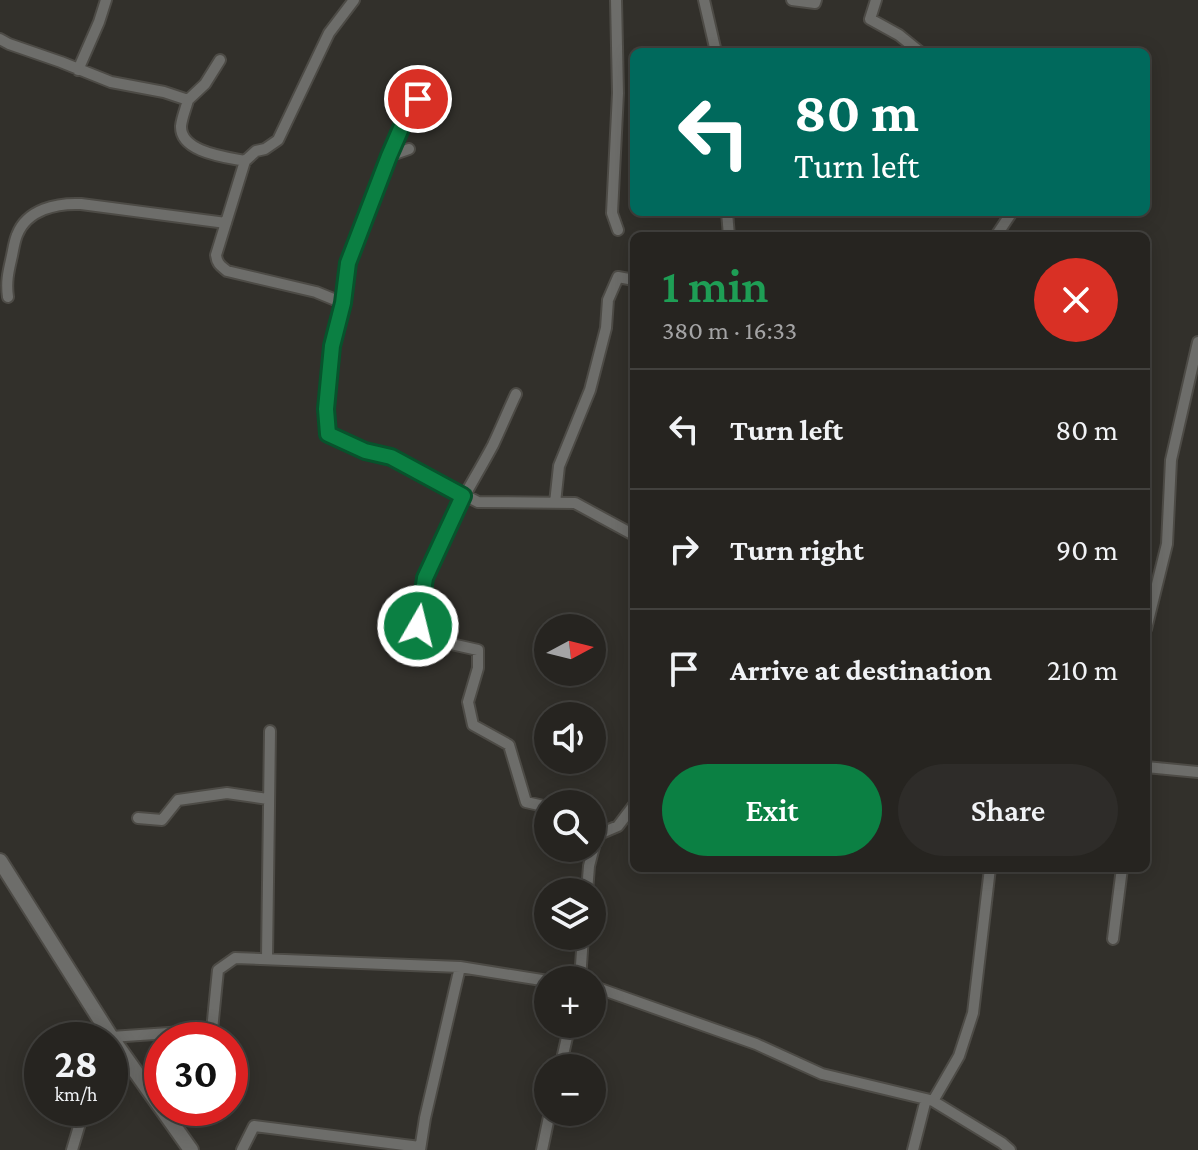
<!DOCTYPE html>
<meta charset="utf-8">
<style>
body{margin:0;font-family:"Crimson Pro",serif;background:#2e2c29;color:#f1f3f6;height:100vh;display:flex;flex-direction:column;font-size:30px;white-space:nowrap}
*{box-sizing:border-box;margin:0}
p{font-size:26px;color:#a4a4a5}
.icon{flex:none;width:44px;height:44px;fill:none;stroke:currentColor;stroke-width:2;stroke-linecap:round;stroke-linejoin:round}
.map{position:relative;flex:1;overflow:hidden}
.side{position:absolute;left:630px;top:232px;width:520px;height:640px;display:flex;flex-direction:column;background:#262420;border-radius:12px;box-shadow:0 4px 20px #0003,0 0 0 2px #42413e}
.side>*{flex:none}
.banner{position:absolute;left:630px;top:48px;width:520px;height:168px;border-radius:12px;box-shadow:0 4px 20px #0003,0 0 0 2px #42413e;background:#00695c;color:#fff;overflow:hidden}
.needle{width:52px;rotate:83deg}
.controls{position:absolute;left:534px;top:614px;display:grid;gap:16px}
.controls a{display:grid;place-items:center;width:72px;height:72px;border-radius:50%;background:#262420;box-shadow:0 4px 20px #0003,0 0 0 2px #42413e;font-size:40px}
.speed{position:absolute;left:24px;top:1022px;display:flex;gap:16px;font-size:40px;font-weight:700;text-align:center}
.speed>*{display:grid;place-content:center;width:104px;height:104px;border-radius:50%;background:#262420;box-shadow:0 4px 20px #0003,0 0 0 2px #42413e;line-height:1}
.speed small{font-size:20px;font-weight:400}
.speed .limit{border:12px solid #d22;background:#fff;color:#111}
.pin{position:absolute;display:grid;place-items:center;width:68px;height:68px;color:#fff;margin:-34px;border:4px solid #fff;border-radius:50%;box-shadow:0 2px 8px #0007}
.me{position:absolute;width:88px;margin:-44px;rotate:8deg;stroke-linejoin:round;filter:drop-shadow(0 0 6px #0008)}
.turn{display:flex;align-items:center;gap:28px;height:168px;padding:0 32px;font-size:36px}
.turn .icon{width:104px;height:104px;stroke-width:2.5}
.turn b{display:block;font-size:56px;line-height:68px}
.round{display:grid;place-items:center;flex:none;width:84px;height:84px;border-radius:42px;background:#2e2c29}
.summary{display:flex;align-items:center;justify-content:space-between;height:136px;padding:0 32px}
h1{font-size:48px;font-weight:600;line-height:60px;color:#1e9e55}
.button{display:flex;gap:16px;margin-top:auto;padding:16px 32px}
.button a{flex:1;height:92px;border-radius:48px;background:#0b8043;color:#fff;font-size:32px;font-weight:600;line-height:92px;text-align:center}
.button a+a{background:#2e2c29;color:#f1f3f6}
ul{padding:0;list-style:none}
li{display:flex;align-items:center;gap:24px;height:120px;padding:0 32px;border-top:2px solid #42413e}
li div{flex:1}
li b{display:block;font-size:30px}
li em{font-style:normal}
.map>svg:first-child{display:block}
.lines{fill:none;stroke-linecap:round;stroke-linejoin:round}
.minor-casing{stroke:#4d4b46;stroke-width:14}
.tertiary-casing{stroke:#4d4b46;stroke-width:18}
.minor{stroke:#6d6d6a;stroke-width:10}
.tertiary{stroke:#6d6d6a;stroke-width:14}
.route-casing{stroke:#07532c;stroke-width:20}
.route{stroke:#0b8043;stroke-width:14}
</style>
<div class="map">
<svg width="1198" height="1150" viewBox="0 0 1198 1150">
<rect width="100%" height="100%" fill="#32302b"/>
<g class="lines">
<defs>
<path id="minor" d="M354 0 329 33 278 140 265 149 256 151 245 161 216 255C217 264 221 266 227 271L316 292 343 303C332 346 324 389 328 434L365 451 391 457 478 502 575 503 634 535
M616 0 618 93 612 213 618 230
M704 0 716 52
M792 0 815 3 816 0
M876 0 870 19 899 35 920 52
M0 39 9 44 61 62 111 82 164 92 188 100C186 108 182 117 181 126 180 152 225 157 245 161
M78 70 99 22 106 0
M188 100 205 84 220 60
M389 156 402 126 418 99
M727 212 729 236
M996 236 1012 212
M8 297C6 283 8 273 11 260 13 252 14 242 17 235 27 209 57 203 81 204L226 223
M343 303 348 263 389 156 409 149
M516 394C508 411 501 428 493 445 465 498 410 576 420 637L478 650V668L468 702 473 725 509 745 526 802 548 807
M555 503 559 466 590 390 606 328 608 300 618 277 634 280
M1146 629 1167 544 1171 460 1198 342
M1146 767 1198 772
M138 818 162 820 178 800 227 793 268 799
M587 892 589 866 597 835 618 826 634 805
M1113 939 1122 868
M267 958 270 731
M580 980 583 936
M592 986 756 1044 822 1074 926 1099
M111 1037 212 1030 218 970 235 958 460 967 548 981
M560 1068 570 1024
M110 1075 124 1056
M933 1101 1002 1143 1010 1150
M72 1150 83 1113 87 1108
M242 1150 254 1126 420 1147
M420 1150 425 1118 460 967
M542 1150 550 1112
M913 1150 926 1099 933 1101 959 1056 973 1013 990 868"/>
<path id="tertiary" d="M0 861 111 1037 191 1150"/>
</defs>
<use href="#minor" class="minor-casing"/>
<use href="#tertiary" class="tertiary-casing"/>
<use href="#minor" class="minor"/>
<use href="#tertiary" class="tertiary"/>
</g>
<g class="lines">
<defs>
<path id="route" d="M418 99 402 126 389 156 348 263 343 303 332 346 326 409 328 434 365 451 391 457 463 496 425 578 418 626"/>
</defs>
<use href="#route" class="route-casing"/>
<use href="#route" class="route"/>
</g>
</svg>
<div class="controls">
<a><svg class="needle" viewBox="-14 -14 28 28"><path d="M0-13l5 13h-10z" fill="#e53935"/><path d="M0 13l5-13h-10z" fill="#a4a4a5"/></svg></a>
<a><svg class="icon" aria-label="sound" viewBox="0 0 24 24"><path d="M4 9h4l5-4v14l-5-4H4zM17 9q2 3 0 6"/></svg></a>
<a><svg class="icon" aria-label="search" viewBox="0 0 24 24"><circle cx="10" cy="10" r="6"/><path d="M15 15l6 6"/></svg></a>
<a><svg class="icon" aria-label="layers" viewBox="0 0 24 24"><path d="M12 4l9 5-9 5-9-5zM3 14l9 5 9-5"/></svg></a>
<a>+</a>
<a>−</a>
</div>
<div class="speed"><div>28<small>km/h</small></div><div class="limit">30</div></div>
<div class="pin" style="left:418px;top:99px;background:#d93025"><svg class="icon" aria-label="arrive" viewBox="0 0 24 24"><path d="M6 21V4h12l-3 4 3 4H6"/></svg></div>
<svg class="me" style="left:418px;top:626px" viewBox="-20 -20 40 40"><circle r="17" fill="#0b8043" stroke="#fff" stroke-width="3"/><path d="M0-11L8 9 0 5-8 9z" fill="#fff"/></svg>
<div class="banner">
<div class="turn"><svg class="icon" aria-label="left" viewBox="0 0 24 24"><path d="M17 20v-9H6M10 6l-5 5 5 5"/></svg><div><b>80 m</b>Turn left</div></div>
</div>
<section class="side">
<div class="summary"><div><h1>1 min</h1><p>380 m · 16:33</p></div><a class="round" style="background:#d93025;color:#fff"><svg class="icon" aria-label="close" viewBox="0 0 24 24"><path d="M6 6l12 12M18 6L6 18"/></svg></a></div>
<ul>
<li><svg class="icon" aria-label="left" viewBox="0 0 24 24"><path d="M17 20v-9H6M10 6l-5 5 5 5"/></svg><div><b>Turn left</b></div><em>80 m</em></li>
<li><svg class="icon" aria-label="right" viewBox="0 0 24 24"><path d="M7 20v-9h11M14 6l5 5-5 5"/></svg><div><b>Turn right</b></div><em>90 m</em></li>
<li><svg class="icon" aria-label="arrive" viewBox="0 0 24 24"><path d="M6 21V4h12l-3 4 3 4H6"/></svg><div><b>Arrive at destination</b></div><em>210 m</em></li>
</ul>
<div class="button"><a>Exit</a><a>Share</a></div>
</section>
</div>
